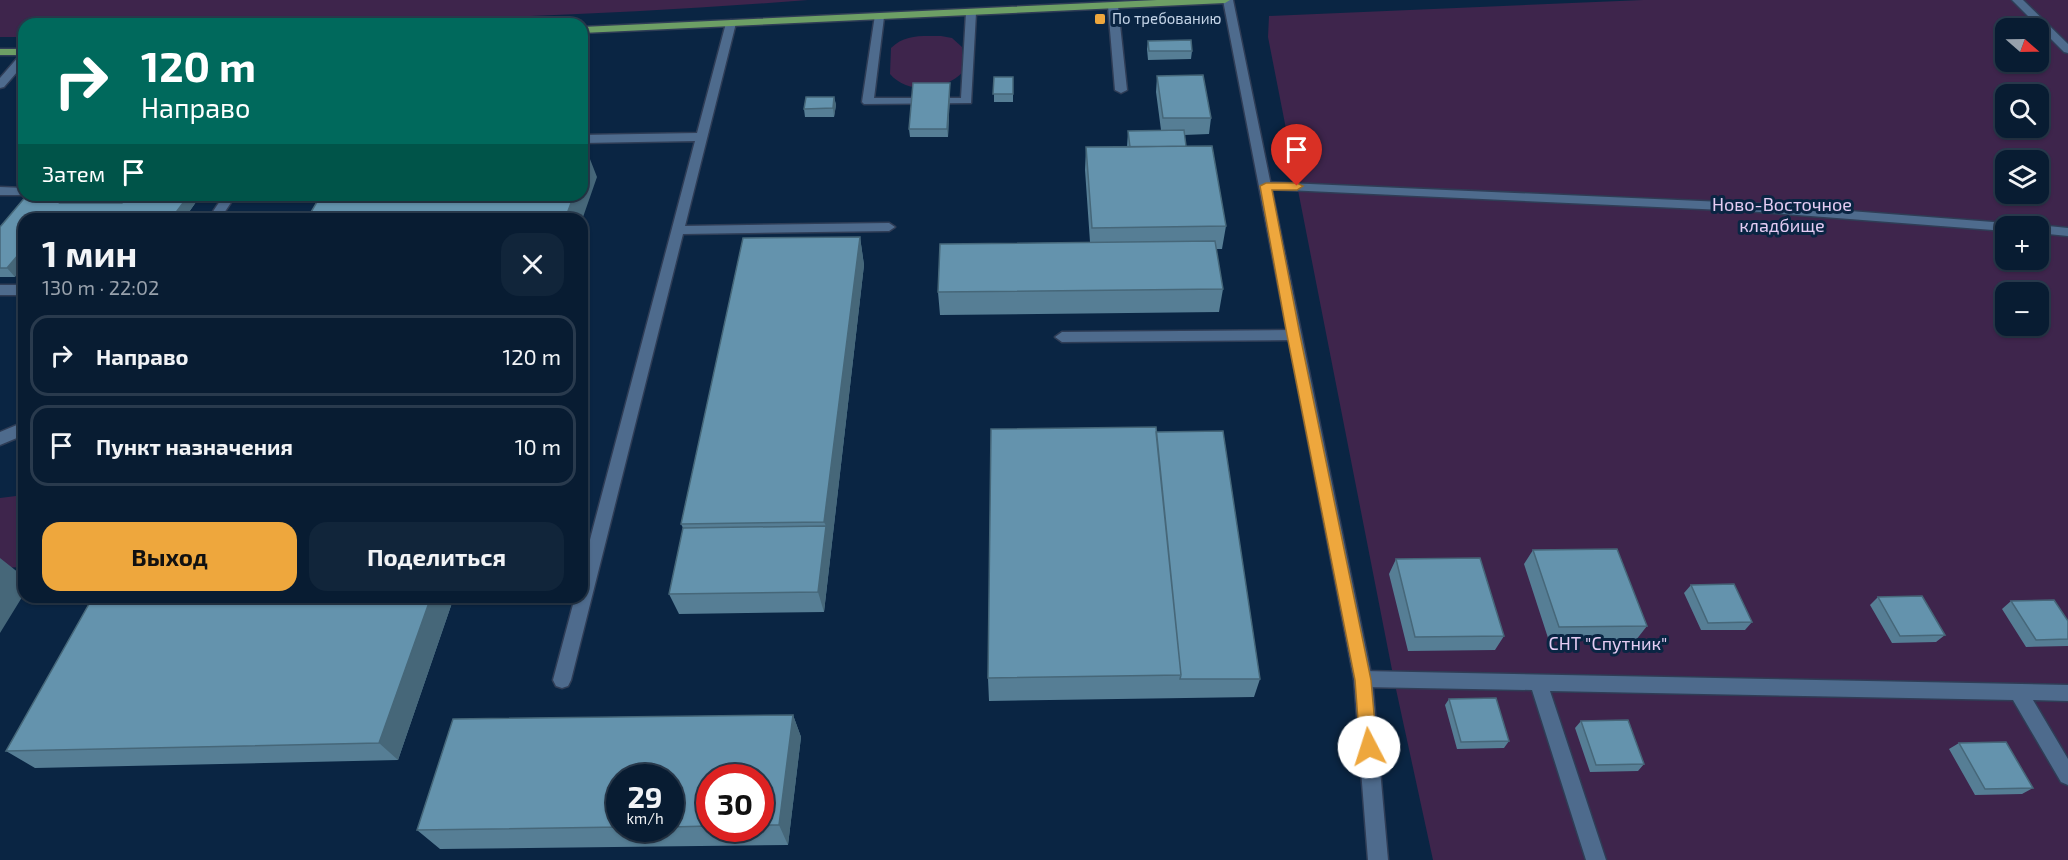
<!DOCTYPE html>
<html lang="ru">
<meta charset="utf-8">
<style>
body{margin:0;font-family:"Exo 2",sans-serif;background:#11253a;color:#f1f3f6;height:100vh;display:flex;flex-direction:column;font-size:22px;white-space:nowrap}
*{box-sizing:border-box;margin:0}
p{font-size:20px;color:#98a1ac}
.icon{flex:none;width:33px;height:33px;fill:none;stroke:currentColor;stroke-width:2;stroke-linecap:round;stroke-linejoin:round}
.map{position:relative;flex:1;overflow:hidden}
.details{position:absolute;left:18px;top:213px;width:570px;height:390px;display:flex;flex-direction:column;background:#081c32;border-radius:18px;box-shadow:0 2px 4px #0004,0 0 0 2px #293a4d}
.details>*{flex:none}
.hud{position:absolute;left:18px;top:18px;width:570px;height:183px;border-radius:18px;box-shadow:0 2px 4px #0004,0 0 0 2px #293a4d;background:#00695c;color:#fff;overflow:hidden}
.needle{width:39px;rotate:110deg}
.controls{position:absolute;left:1995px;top:18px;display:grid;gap:12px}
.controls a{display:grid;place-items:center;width:54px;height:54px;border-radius:12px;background:#081c32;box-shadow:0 2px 4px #0004,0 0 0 2px #293a4d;font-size:30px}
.speed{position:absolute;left:606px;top:764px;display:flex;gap:12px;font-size:30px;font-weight:700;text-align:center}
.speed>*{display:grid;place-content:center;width:78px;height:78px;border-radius:50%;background:#081c32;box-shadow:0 2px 4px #0004,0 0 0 2px #293a4d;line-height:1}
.speed small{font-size:15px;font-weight:400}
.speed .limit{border:9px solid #d22;background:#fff;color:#111}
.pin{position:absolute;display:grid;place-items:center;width:51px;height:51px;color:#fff;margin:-62px -26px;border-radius:50% 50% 50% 0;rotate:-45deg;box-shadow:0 0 6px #0007}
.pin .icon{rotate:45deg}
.me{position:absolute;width:66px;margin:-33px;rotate:355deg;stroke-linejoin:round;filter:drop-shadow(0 0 4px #0008)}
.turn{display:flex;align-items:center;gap:21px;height:126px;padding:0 24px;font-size:27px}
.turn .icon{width:78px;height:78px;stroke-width:2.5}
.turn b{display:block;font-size:42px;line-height:51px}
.then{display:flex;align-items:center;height:57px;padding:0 24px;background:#0003;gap:12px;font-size:22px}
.round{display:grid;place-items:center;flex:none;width:63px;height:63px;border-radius:18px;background:#11253a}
.head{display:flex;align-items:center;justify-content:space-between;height:102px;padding:0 24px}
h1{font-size:36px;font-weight:700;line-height:45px}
.primary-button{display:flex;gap:12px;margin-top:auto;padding:12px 24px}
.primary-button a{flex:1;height:69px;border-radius:18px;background:#eea73d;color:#111;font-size:24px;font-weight:700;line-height:69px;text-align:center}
.primary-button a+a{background:#11253a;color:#f1f3f6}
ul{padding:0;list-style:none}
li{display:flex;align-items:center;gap:18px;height:81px;margin:0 12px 9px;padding:0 12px;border:3px solid #293a4d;border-radius:18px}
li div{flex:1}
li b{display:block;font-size:22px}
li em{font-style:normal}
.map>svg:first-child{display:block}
.green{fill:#3e254c;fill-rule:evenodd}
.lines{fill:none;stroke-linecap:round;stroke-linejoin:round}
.lane-casing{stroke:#2f3d56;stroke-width:3}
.street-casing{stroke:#2f3d56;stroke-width:3}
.primary-casing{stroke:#2f3d56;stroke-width:3}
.lane{fill:#4e6b8d;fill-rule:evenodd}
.street{fill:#4e6b8d;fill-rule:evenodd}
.primary{fill:#6d9f65;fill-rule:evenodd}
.wall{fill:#567e95;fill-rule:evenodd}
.shaded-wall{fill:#466779}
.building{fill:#6493ad;stroke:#466779;stroke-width:1.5}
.route{fill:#eea73d;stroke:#9b6d28;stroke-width:1.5}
.poi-dot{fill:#eea73d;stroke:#0a2543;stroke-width:2}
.labels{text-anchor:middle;stroke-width:6;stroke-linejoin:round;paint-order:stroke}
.far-poi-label{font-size:15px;fill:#c5d5e8;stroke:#0a2543;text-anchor:start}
.park-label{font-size:18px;fill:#e5ccf3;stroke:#0a2543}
</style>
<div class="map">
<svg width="2068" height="860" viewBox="0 0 2068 860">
<rect width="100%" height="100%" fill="#0a2543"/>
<path class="green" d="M0 0H808C547 21 285 24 24 24V37H0Z
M1643 0H2068V860H1433L1394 680 1268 37 1269 16ZM2006 28H2038V62H2006ZM2006 94H2038V128H2006ZM2006 160H2038V194H2006ZM2006 226H2038V260H2006ZM2006 292H2038V326H2006Z
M941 36 952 38 962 47 963 72C945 91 908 95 890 74L891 48C905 34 922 36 941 36Z
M24 495V567L0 568V498Z"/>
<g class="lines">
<defs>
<path id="lane" d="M2012 0H2023L2068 44V53L2064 52Z
M1113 3 1118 6 1127 90 1121 93 1115 90 1108 6Z
M971 10 976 13 971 103 864 104 862 102 875 15 884 17 874 98H961L966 13Z
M731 20 736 23 685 226 889 223 895 227 889 231 683 234 571 680 568 686 562 688 556 686 553 680 575 597H582V570L695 141 582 143V135L697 133 726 23Z
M24 54V64L4 87 0 88V78L20 55Z
M1266 182 1746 203 2006 223 2012 226H2006V231L1746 211 1262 189V183Z
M0 187 24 188V195H28H0Z
M224 195H236L220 219H208Z
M2038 225 2068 228V236L2038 233V226H2033Z
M0 285H24V295H0Z
M1293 330 1300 335 1293 340 1062 342 1055 337 1062 332Z
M24 422V435L0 445V432Z
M1363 671 2068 685V701L2033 700 2068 759V785L2061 782 2013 700 1550 691 1606 860H1586L1532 690 1363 687 1357 685 1354 679 1357 673Z"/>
<path id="street" d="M1223 0H1233L1372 679 1388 860H1368L1354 679Z"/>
<path id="primary" d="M1157 0H1230L1225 3 582 33V27Z
M0 49H24V55H0Z"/>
</defs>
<use href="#lane" class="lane-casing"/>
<use href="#street" class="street-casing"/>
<use href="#primary" class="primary-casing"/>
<use href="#lane" class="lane"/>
<use href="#street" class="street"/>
<use href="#primary" class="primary"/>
</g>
<path class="wall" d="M1148 41 1192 51 1191 59 1148 60 1147 49Z
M1157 76 1211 118 1209 134 1184 135 1186 146 1226 226 1222 249H1216L1223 289 1219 312 940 315 938 292 1090 242 1085 170 1086 147H1127L1128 131 1161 130 1156 92Z
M994 77H1013V102H994Z
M950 83V92L948 137H910L909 129Z
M834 97 836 105 834 117H805L804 109Z
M27 195H81L74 203H122L128 195H201L184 219H24L15 277H0V227Z
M860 237 864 265 824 612 679 614 669 594 683 528 681 524Z
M1156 432 1260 679 1254 697 989 701 988 678Z
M1533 550 1647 626 1636 640 1549 641 1524 564Z
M1396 559 1504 636 1495 650 1408 651 1389 574Z
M1691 585 1752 622 1745 630H1701L1684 593Z
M454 597 398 760 35 768 6 751Z
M1878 597 1945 635 1936 642 1892 643 1870 605Z
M2011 601 2068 621V646L2026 647 2002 609Z
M1449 699 1509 741 1504 748 1457 749 1445 705Z
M793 715 801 737 788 845 440 849 417 830ZM620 777H670V828H620ZM710 777H760V828H710Z
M1581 721 1644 764 1638 771 1590 772 1575 728Z
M1959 743 2033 788 2022 794 1975 795 1949 749Z"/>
<path class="shaded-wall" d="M950 83V92L948 137 947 129Z
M834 97 836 105 834 117 833 108Z
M588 154 597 177 582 220V219H565L574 195H582V171Z
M67 195H81L68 212 60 203Z
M189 195H201L184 219H171Z
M860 237 864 265 824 612 818 592 826 526 824 522Z
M24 248V266L15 277 7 268Z
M0 558 24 577V594L0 633Z
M431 597H454L398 760 379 743Z
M793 715 801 737 788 845 779 825Z"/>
<path class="building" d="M1191 40 1192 51H1149L1148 41Z
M1203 75 1211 118H1163L1157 76Z
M994 77H1013V94H993Z
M913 83H950L947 129H909Z
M806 97H834L833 108 804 109Z
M1184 130 1186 146 1130 147 1128 131Z
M1212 146 1226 226 1092 228 1086 147Z
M582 154H588L582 171Z
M27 195H67L60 203H122L128 195H189L171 219H24V248L7 268H0V227Z
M321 195H574L565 219H307Z
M860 237 824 522 681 524 743 238Z
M1215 241 1223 289 938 292 940 244Z
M1156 427 1181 675 988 678 991 429Z
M1223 431 1260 679H1180L1181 675 1156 432Z
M826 526 818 592 669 594 683 528Z
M1617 549 1647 626 1559 627 1533 550Z
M1480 558 1504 636 1415 637 1396 559Z
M1734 584 1752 622 1708 623 1691 585Z
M1922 596 1945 635 1900 636 1878 597Z
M93 597H431L379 743 6 751Z
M2054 600 2068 621V639L2036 640 2011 601Z
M1496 698 1509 741 1461 742 1449 699Z
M793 715 779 825H760V777H710V826L670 827V777H620V827L417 830 453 719Z
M1628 720 1644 764 1596 765 1581 721Z
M2006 742 2033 788 1985 789 1959 743Z"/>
<path class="route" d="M1266 183H1297L1303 186 1297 190H1272L1300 335 1371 680 1377 747 1375 753 1369 755 1363 753 1360 747 1355 680 1287 335 1260 186Z"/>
<rect class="poi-dot" x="1094" y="13" width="12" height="12" rx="3"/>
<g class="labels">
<g class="far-poi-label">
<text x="1112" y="24">По требованию</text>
</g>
<g class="park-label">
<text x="1782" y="211">Ново-Восточное<tspan x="1782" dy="21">кладбище</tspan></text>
<text x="1608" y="650">СНТ "Спутник"</text>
</g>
</g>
</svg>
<div class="controls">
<a><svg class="needle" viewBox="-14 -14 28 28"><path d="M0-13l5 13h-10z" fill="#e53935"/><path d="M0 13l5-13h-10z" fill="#98a1ac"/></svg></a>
<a><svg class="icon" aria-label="search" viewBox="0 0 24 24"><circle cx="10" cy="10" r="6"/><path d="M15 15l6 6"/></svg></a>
<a><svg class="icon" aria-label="layers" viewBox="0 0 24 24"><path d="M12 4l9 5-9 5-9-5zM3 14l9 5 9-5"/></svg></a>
<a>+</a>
<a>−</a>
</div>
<div class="speed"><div>29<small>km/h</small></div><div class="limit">30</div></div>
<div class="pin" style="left:1297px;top:186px;background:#d93025"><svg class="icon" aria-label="arrive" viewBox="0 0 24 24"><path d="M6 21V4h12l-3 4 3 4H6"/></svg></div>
<svg class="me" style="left:1369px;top:747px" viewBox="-20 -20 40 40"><circle r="19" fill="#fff"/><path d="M0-13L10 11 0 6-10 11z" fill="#eea73d"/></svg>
<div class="hud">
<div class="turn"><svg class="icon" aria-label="right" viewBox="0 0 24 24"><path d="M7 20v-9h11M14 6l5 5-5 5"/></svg><div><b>120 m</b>Направо</div></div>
<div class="then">Затем<svg class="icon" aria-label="arrive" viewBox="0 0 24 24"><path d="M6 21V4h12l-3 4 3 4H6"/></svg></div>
</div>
<section class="details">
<div class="head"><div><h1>1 мин</h1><p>130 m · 22:02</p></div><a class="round"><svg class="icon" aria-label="close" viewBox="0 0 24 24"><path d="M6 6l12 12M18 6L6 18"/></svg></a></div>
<ul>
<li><svg class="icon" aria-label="right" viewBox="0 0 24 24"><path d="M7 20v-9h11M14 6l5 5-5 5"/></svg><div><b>Направо</b></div><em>120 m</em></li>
<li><svg class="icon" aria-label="arrive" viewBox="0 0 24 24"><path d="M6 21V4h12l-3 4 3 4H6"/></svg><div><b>Пункт назначения</b></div><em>10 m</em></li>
</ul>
<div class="primary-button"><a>Выход</a><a>Поделиться</a></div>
</section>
</div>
